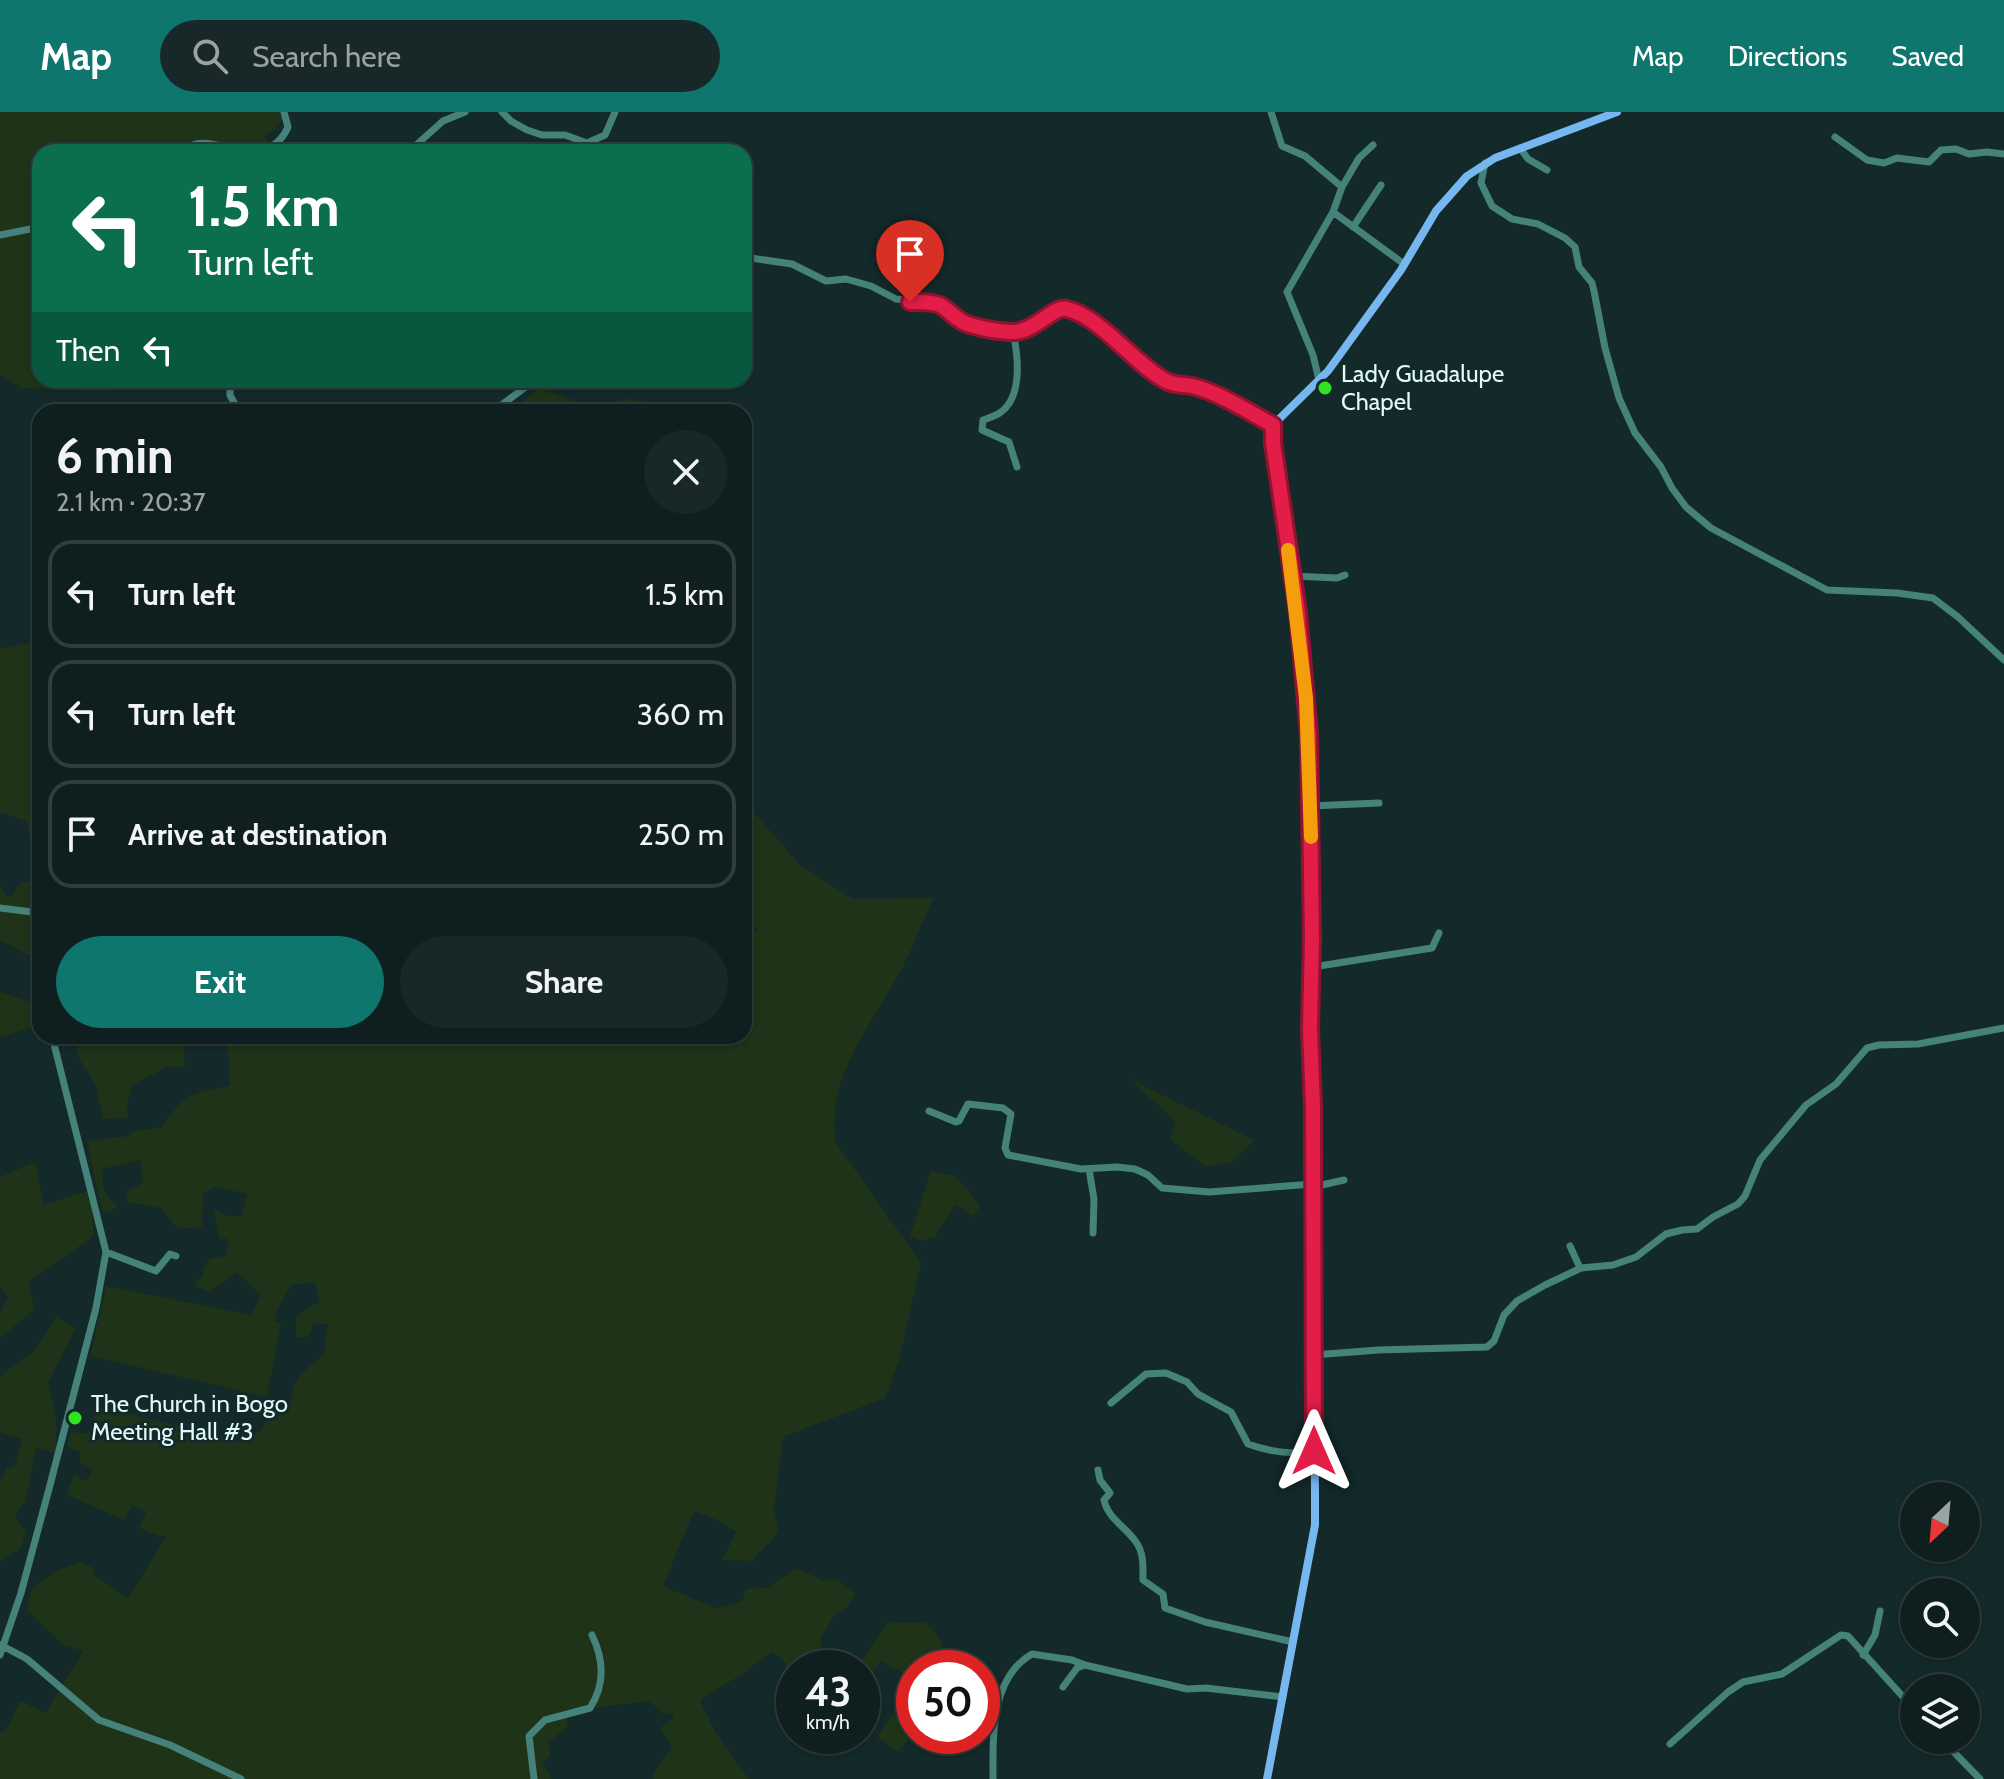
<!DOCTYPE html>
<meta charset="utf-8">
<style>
body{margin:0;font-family:Cabin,sans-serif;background:#182728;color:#f1f3f6;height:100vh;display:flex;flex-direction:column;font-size:30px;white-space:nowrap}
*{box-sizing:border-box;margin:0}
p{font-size:26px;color:#9ba2a4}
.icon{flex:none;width:44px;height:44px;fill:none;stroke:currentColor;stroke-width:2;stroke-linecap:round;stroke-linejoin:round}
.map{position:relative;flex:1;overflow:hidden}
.drawer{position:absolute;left:32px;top:292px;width:720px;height:640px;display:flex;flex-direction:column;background:#0f1f1f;border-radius:24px;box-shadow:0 2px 6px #0004,0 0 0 2px #2f3d3d}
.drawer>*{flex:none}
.guide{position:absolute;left:32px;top:32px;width:720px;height:244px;border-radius:24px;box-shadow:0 2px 6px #0004,0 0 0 2px #2f3d3d;background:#0b6e4f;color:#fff;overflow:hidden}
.needle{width:52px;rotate:206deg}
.tools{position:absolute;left:1900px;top:1370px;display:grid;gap:16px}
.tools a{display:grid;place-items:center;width:80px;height:80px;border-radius:50%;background:#0f1f1f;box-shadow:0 2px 6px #0004,0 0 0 2px #2f3d3d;font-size:40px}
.speed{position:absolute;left:776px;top:1538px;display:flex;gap:16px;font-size:40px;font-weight:700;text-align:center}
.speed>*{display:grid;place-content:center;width:104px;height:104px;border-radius:50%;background:#0f1f1f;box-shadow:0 2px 6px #0004,0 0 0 2px #2f3d3d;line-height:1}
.speed small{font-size:20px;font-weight:400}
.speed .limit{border:12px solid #d22;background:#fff;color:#111}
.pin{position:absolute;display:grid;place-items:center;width:68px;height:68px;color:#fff;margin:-82px -34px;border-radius:50% 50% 50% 0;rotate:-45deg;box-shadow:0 0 8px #0007}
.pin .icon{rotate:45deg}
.me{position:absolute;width:88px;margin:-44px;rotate:0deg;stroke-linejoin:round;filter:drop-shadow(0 0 6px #0008)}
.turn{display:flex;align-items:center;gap:28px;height:168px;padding:0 24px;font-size:36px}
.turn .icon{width:104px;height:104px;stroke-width:2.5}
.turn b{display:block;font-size:56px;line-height:68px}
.then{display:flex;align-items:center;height:76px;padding:0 24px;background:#0003;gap:16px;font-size:30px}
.round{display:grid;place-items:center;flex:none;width:84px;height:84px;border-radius:42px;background:#182728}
.overview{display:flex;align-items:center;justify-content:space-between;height:136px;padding:0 24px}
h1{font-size:48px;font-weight:800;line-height:60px}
.cta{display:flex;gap:16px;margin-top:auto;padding:16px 24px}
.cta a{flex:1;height:92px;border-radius:48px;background:#0f766e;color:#fff;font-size:32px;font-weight:800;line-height:92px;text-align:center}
.cta a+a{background:#182728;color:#f1f3f6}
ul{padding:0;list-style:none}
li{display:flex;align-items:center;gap:24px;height:108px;margin:0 16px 12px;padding:0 8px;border:4px solid #2f3d3d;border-radius:24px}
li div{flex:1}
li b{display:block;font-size:30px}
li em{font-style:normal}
header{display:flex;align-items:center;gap:48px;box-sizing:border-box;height:112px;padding:0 40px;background:#0f766e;color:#fff}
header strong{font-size:38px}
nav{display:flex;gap:44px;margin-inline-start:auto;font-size:28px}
.search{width:560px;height:72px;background:#182728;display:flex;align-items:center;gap:20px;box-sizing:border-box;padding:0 28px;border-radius:44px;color:#9ba2a4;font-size:30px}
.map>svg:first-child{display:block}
.green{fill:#1e3318}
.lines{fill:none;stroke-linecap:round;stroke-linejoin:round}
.minor{stroke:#45827a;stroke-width:7}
.major{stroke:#75b7ee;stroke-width:8}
.route-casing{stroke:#92132f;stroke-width:20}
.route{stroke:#e11d48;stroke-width:14}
.slow{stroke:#f59e0b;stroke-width:14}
.poi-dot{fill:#32e324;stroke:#142929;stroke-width:3}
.labels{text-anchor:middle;stroke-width:6;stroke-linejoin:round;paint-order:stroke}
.poi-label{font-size:24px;fill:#e1fbfa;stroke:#142929;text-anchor:start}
</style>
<header>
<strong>Map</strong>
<div class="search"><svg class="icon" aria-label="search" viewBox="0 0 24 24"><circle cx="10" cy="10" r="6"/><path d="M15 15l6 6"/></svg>Search here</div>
<nav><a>Map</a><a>Directions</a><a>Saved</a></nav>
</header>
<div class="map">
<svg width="2004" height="1667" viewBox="0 0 2004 1667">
<rect width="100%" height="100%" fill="#142929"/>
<path class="green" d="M0 0H289L275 17 264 24 276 40H40V268H62L73 276 116 280 22 276 0 262Z
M539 276 601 298 626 287 663 292 664 300H510Z
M40 529V702L30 724 26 709 0 700V536Z
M744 689 799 752 853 787 933 786C922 811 913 837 900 860 871 913 825 967 836 1031L921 1151 899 1249 885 1286 783 1325 774 1398 779 1420 752 1449 722 1448 736 1420 722 1410 694 1399 663 1474 716 1496 742 1489 746 1477 767 1476 796 1456 824 1469 836 1467 856 1482 846 1496 835 1502 820 1527 822 1537 817 1556H794V1576L790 1574 783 1546 772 1540 742 1562 700 1588 715 1620 749 1667H653L652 1662 672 1635 660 1616 669 1610 675 1601 663 1602 649 1589 593 1596 567 1603V1615L554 1626 547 1628 551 1643 543 1651 551 1667H0V1621L6 1618 20 1589 46 1601C57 1579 71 1561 83 1539L63 1533 26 1497 32 1476 56 1459 81 1450 95 1457 93 1462 128 1486 168 1422 161 1425 139 1416 146 1401 132 1393 123 1408 66 1382 74 1363 87 1369 92 1356 80 1351V1340L67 1335 71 1320 88 1322 97 1294 246 1331 262 1317 270 1296 282 1303 292 1288 293 1274 302 1261 324 1242 327 1212H314L309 1224 296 1226V1205L319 1189 315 1170 291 1173 278 1196 275 1209 281 1211 267 1285 90 1244 106 1174 252 1203 260 1183 237 1160 210 1180 196 1175 194 1169 203 1165 204 1156 210 1146 226 1144 228 1127 219 1126 213 1097 226 1104H242L247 1082 216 1075 203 1081 202 1115 178 1117 161 1096 128 1090 125 1081 143 1071 140 1048 102 1057 104 1080 117 1094 109 1100 102 1099 87 1029 128 1024 133 1020 162 1015C186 980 189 982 230 974L228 932 235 924H744V828L759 818 744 810Z
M21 770 34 771C41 785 38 794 30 807L40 812V849L0 828V774L6 784H11Z
M0 880 40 893V913L0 925Z
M55 924H175L174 927 184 935 185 955H167L132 973 127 991 128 1006 103 1007 96 973 78 945 77 932H56Z
M1130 967 1254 1028 1231 1050 1206 1055 1170 1027 1175 1009Z
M35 1050 44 1093 90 1078 94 1124 28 1170 35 1197 0 1226V1201L9 1185 0 1175V1065Z
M931 1059 955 1064 980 1093 974 1105 955 1092 936 1124 921 1129 910 1124Z
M57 1205 76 1216 48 1270 56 1305V1341L36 1336 25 1391 18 1397 16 1407 26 1418 21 1436 0 1450V1370L7 1356H14L23 1327 0 1320V1264L35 1238Z
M888 1510 926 1511 939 1525 951 1556H914V1567L881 1549 862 1572V1556H852L859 1552Z
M914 1575V1620L898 1640 877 1624Z"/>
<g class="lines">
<path class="minor" d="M502 0 511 9 527 18 542 23H565L587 31 605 23 615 0
M1271 0 1282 34 1305 44 1342 75 1333 100 1287 180 1313 243 1319 268
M1835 25 1867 48 1884 51 1897 46 1929 50 1941 38 1956 37 1969 42 1987 40 2004 42
M1520 36 1528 47 1547 58
M183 40C199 21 228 39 249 40
M256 40C272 37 282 29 288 15L284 0
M402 40 414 35 443 9 465 0
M1485 51 1481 71 1492 94 1512 107 1538 112 1565 126 1575 135 1579 155 1592 171 1594 179 1605 236 1619 286 1635 321 1661 355 1672 376 1686 395 1711 416 1827 478 1897 481 1933 486 1958 505 2004 548
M1342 75 1359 46 1373 33
M1333 100 1404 152
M1353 115 1381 73
M0 123 40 115
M744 145 792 152 826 169 846 167 871 174 896 187 933 191 941 194 961 210 974 214 1013 220 1034 215 1055 198 1066 196 1077 200 1102 218 1168 270 1195 275 1217 283 1273 313
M1013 220C1018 243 1023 284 1001 300 996 304 988 306 983 308L982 318 1009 330 1017 355
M230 268V283L239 300
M492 300 535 268
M1292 464 1337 466 1345 463
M1310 694 1379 691
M0 796 40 801
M1313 855 1432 836 1439 821
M929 999 956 1010 959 1009 968 992 1003 996 1011 1002 1005 1036 1008 1043 1081 1057 1117 1055 1135 1057 1148 1063 1162 1076 1209 1080 1313 1072
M1089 1057 1094 1087 1093 1121
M1313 1075 1344 1068
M1570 1134 1580 1156
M106 1140 156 1159 170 1142 176 1144
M1314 1243 1378 1238 1487 1235 1494 1229 1504 1203 1517 1189 1545 1173 1581 1156 1613 1153 1636 1145 1666 1122 1682 1118 1697 1117 1713 1105 1738 1092 1745 1084 1760 1048 1806 993 1836 972 1867 936 1879 933 1918 932 2004 916
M1111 1291 1146 1262 1166 1261 1187 1270 1198 1282 1231 1300 1248 1332C1270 1340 1291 1343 1314 1339
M1098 1358 1100 1368 1110 1381 1104 1388C1108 1407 1126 1415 1136 1430 1144 1441 1143 1455 1143 1468L1163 1482 1165 1496 1205 1510 1293 1530
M1 1533 27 1547 99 1608 170 1633 241 1667
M0 1543 21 1481 49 1377 96 1196 106 1140 52 924
M1863 1543 1875 1523 1880 1499
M1063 1575 1077 1556 1085 1553 1187 1577 1206 1576 1283 1585
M1942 1628 1980 1667
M1670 1632 1728 1580 1743 1570 1782 1562 1841 1523 1848 1524 1914 1597
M534 1667 529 1624 545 1608 590 1596C605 1573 604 1548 592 1523
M993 1667C993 1625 990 1566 1032 1542L1072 1548 1085 1553"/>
<path class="major" d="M1267 1667 1315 1413V1380L1309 623 1298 500 1273 331V313L1328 259 1401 158 1436 99 1467 64 1495 46 1617 0"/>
</g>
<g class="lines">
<defs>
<path id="route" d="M910 190C920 190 930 189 940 193 949 198 955 207 965 211 978 216 999 220 1013 220 1035 220 1054 193 1067 197 1101 205 1134 252 1166 269 1176 274 1186 272 1196 275 1223 283 1249 300 1273 313V331L1298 500 1309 623 1312 826 1310 917 1313 995 1314 1339"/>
</defs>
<use href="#route" class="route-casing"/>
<use href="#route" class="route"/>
<path class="slow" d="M1288 438 1306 586 1311 725"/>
</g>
<g class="poi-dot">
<circle cx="1325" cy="276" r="8"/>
<circle cx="75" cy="1306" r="8"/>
</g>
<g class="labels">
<g class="poi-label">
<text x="1341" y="270">Lady Guadalupe<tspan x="1341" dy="28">Chapel</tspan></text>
<text x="91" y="1300">The Church in Bogo<tspan x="91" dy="28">Meeting Hall #3</tspan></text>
</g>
</g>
</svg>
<div class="tools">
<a><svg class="needle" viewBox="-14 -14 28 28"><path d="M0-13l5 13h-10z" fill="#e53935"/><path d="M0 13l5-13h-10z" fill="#9ba2a4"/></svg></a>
<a><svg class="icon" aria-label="search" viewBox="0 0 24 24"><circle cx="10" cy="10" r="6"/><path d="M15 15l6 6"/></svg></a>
<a><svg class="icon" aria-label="layers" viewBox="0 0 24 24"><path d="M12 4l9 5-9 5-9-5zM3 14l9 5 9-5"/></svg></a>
</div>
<div class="speed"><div>43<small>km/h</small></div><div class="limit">50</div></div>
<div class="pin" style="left:910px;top:190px;background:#d93025"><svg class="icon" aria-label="arrive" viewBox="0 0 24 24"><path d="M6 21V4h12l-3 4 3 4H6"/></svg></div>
<svg class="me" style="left:1314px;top:1339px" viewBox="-20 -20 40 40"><path d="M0-17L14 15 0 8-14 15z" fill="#e11d48" stroke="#fff" stroke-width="4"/></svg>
<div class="guide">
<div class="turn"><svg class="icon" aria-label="left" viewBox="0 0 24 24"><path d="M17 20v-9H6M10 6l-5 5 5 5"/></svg><div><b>1.5 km</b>Turn left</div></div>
<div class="then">Then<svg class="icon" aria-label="left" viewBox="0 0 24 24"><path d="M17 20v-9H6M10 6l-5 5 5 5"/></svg></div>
</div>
<section class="drawer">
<div class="overview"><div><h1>6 min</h1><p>2.1 km · 20:37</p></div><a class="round"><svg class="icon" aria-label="close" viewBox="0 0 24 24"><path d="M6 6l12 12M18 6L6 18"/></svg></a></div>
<ul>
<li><svg class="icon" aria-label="left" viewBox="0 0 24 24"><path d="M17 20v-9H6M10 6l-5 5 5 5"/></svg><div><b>Turn left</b></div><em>1.5 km</em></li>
<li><svg class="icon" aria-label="left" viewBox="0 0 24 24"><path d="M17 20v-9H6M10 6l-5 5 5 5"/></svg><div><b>Turn left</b></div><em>360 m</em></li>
<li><svg class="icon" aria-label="arrive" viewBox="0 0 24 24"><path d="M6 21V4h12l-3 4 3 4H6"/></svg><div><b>Arrive at destination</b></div><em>250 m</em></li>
</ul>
<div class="cta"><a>Exit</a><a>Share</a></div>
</section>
</div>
